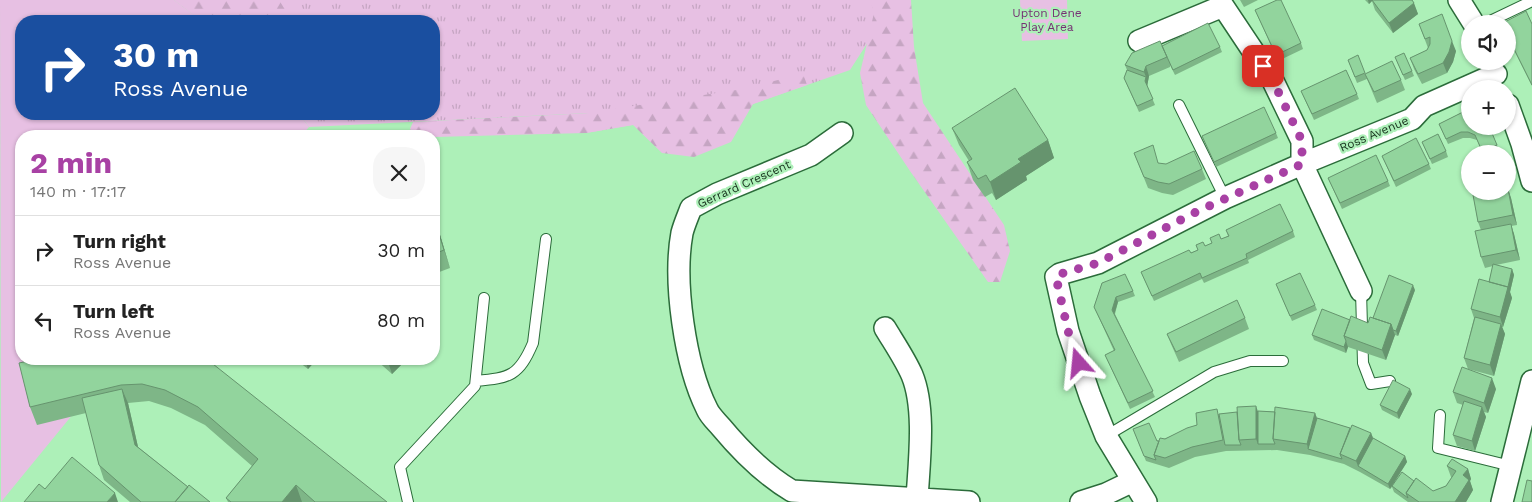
<!DOCTYPE html>
<meta charset="utf-8">
<style>
body{margin:0;font-family:"Work Sans",sans-serif;background:#f6f6f6;color:#222;height:100vh;display:flex;flex-direction:column;font-size:19px;white-space:nowrap}
*{box-sizing:border-box;margin:0}
p{font-size:16px;color:#767676}
.icon{flex:none;width:28px;height:28px;fill:none;stroke:currentColor;stroke-width:2;stroke-linecap:round;stroke-linejoin:round}
.map{position:relative;flex:1;overflow:hidden}
.details{position:absolute;left:15px;top:130px;width:425px;height:235px;display:flex;flex-direction:column;background:#fff;border-radius:20px;box-shadow:0 1px 4px #0004}
.details>*{flex:none}
.hud{position:absolute;left:15px;top:15px;width:425px;height:105px;border-radius:20px;box-shadow:0 1px 4px #0004;background:#1a4fa0;color:#fff;overflow:hidden}
.buttons{position:absolute;left:1461px;top:15px;display:grid;gap:10px}
.buttons a{display:grid;place-items:center;width:55px;height:55px;border-radius:50%;background:#fff;box-shadow:0 1px 4px #0004;font-size:25px}
.pin{position:absolute;display:grid;place-items:center;width:42px;height:42px;color:#fff;margin:-21px;border-radius:10px;box-shadow:0 2px 8px #0006}
.me{position:absolute;width:55px;margin:-28px;rotate:342deg;stroke-linejoin:round;filter:drop-shadow(0 0 4px #0008)}
.turn{display:flex;align-items:center;gap:18px;height:105px;padding:0 15px;font-size:22px}
.turn .icon{width:65px;height:65px;stroke-width:2.5}
.turn b{display:block;font-size:35px;line-height:42px}
.round{display:grid;place-items:center;flex:none;width:52px;height:52px;border-radius:20px;background:#f6f6f6}
.summary{display:flex;align-items:center;justify-content:space-between;height:85px;padding:0 15px}
h1{font-size:30px;font-weight:700;line-height:38px;color:#a841a4}
ul{padding:0;list-style:none}
li{display:flex;align-items:center;gap:15px;height:70px;padding:0 15px;border-top:1px solid #e0e0e0}
li div{flex:1}
li b{display:block;font-size:19px}
li em{font-style:normal}
.map>svg:first-child{display:block}
.grass{fill:url(#grass-tufts)}
.forest{fill:url(#forest-firs)}
.park{fill:#e7c0e3}
.lines{fill:none;stroke-linecap:round;stroke-linejoin:round}
.service-casing{stroke:#2b6c3a;stroke-width:12}
.minor-casing{stroke:#2b6c3a;stroke-width:24}
.service{stroke:#fff;stroke-width:10}
.minor{stroke:#fff;stroke-width:21}
.wall{fill:#7eb687}
.shaded-wall{fill:#66946e}
.building{fill:#92d49d;stroke:#66946e}
.route{stroke:#a841a4;stroke-width:9;stroke-dasharray:0 16.2}
.labels{text-anchor:middle;stroke-width:4.5;stroke-linejoin:round;paint-order:stroke}
.park-label{font-size:12px;fill:#753173;stroke:#adf0b8}
.street-label{font-size:12px;fill:#18331e;stroke:#adf0b8}
</style>
<div class="map">
<svg width="1532" height="502" viewBox="0 0 1532 502">
<defs>
<pattern id="grass-tufts" width="24" height="20" patternUnits="userSpaceOnUse" patternTransform="scale(1.25)"><rect width="24" height="20" fill="#e7c0e3"/><path d="M3 7l-1-3M5 7V3M7 7l1-3M15 17l-1-3M17 17v-4M19 17l1-3" fill="none" stroke="#c5a5c2"/></pattern>
<pattern id="forest-firs" width="22" height="20" patternUnits="userSpaceOnUse" patternTransform="scale(1.25)"><rect width="22" height="20" fill="#e7c0e3"/><path d="M5 1l3.5 6h-7zM16 11l3.5 6h-7z" fill="#c5a5c2"/></pattern>
</defs>
<rect width="100%" height="100%" fill="#adf0b8"/>
<path class="grass" d="M174 0H895L850 70 753 104 586 133 589 113 309 127 299 114H434V21H202Z"/>
<path class="forest" d="M174 0H279L292 21H202Z
M870 0H911L914 47 923 103 1004 225 1010 251 1000 282H988L910 171 866 105 860 73 874 13Z
M804 76 807 85 753 104 731 142 694 157 662 153 633 125 586 133 434 137 418 136 410 129 413 122 589 113 742 89 786 78Z"/>
<path class="park" d="M0 0H174L202 21H21V114H299L309 127 301 136H21V359H118L1 502Z
M1020 0H1067L1068 39 1022 41Z"/>
<g class="lines">
<defs>
<path id="service" d="M1484 24 1532 1
M1179 105 1225 198
M1361 291 1363 363 1371 384 1390 381
M476 381C510 378 519 376 533 343L546 239
M1440 415 1438 448 1511 466
M1106 436 1214 372 1250 361H1283
M408 502 400 467 475 386 484 298"/>
<path id="minor" d="M1459 0 1474 24
M1139 41 1223 6 1273 81 1302 141V164L1361 291
M1508 105 1522 144 1532 181
M842 133 811 155 717 194 691 208C688 216 684 225 682 233 673 282 685 365 707 409 710 416 716 421 721 427 741 451 765 475 792 491L969 502
M885 328C894 343 905 359 912 375 926 409 919 463 917 499
M1081 502 1106 494 1133 481
M1146 502 1106 436 1090 396 1068 331 1056 277 1060 274 1098 263 1225 198 1302 164 1412 119 1424 106 1496 74
M1502 502 1532 381"/>
</defs>
<use href="#service" class="service-casing"/>
<use href="#minor" class="minor-casing"/>
<use href="#service" class="service"/>
<use href="#minor" class="minor"/>
</g>
<path class="wall" d="M1240 0H1258L1244 7Z
M1365 0H1412L1418 14 1393 33 1375 10 1372 1 1369 4Z
M1255 10 1301 43 1303 49 1278 61Z
M1419 24 1456 51 1453 62 1447 73 1422 84 1414 69 1410 58 1427 50 1428 48Z
M1508 24H1532V86L1508 38Z
M1162 46 1220 47 1222 52 1175 75 1170 65V67L1149 76 1147 86 1155 105 1139 112 1124 78 1127 70 1125 65Z
M1395 57 1412 71 1414 76 1405 80Z
M1348 60 1365 74 1401 80 1405 90 1377 103 1367 79 1357 83Z
M1301 91 1357 94 1359 99 1314 120Z
M1467 110 1497 145 1499 150 1491 154H1483L1477 140 1470 138H1463L1448 144 1439 124Z
M952 128 1048 140 1054 158 1026 176 1027 180 996 200 992 193 985 197 973 180 967 162 969 161 959 145Z
M1276 133 1278 138 1216 167 1202 136Z
M1422 142 1446 151 1448 157 1432 164Z
M1134 153 1159 164 1202 169 1206 179 1173 195 1162 193 1148 188Z
M1382 156 1429 164 1431 169 1396 187Z
M1328 178 1388 181 1390 186 1342 209Z
M1508 189 1511 198 1517 225 1511 226 1514 234 1520 260 1496 265 1512 269 1514 275 1510 292 1512 298 1503 327H1502L1505 334 1494 376 1468 369 1464 358 1474 318 1471 309 1489 282 1493 266 1485 268 1481 257V230L1478 222 1473 195 1508 191Z
M434 216 450 268 434 274Z
M1226 230 1293 231 1295 237 1248 260 1249 263 1204 283 1202 279 1154 301 1141 272 1198 250 1196 245 1205 246 1228 236Z
M1102 283 1133 291 1135 296 1118 302 1115 314 1155 397 1130 409 1105 355 1114 351 1094 307Z
M1276 284 1315 305 1317 310 1292 321Z
M1415 290 1398 336 1395 335 1386 360 1348 347 1346 353 1314 340 1312 335 1350 320 1368 323 1373 318Z
M1245 318 1249 329 1179 362 1171 344 1167 334Z
M203 359 387 502H228L226 498 252 466 205 425 171 408 149 401 128 403 138 447 188 487 210 502H130L104 480 99 465 86 413 37 425 30 407Z
M295 359H317L308 369Z
M375 359H407L392 374Z
M1496 389 1488 413 1484 412 1486 417 1475 451 1457 446 1453 435 1463 405 1457 403 1453 392Z
M1412 394 1399 419 1382 410 1380 405Z
M1258 411 1315 413 1317 418 1350 428 1371 433 1373 438 1405 456 1407 462 1394 483 1414 481 1433 491 1446 486 1452 477H1451L1447 466 1468 469 1471 479 1470 481 1473 490 1466 502H1408L1394 492 1392 487 1390 489 1360 472 1344 464 1310 455 1277 450 1226 451 1195 457 1169 468 1146 461 1133 429 1159 441 1197 425 1219 414Z"/>
<path class="shaded-wall" d="M1368 0H1373L1369 4Z
M1414 3 1418 14 1393 33 1389 23Z
M1452 41 1456 51 1453 62 1447 73 1443 63Z
M1146 66 1149 76 1147 87 1145 81 1146 77 1144 72Z
M1048 140 1054 158 1026 176 1027 180 996 200 990 182 1018 159Z
M1508 189 1511 198 1517 225 1513 215Z
M434 216 438 228 450 268 444 250Z
M1511 224 1514 234 1520 260 1516 250Z
M1512 269 1514 275 1510 292 1512 298 1503 327 1500 317Z
M1413 285 1415 290 1398 336 1396 331Z
M1116 297 1118 302 1114 315 1112 310Z
M1391 324 1395 335 1386 360 1382 350Z
M1501 324 1505 334 1494 376 1490 365Z
M1346 341 1348 347 1346 353 1344 347Z
M305 359H317L308 369Z
M387 359H407L392 374Z
M1492 378 1496 389 1488 413 1484 403Z
M122 389 128 403 141 460 135 445Z
M1410 389 1412 394 1399 419 1397 413Z
M1256 406 1260 417 1258 444 1256 439Z
M1482 407 1486 417 1475 451 1472 441Z
M1315 413 1319 424 1308 449 1307 444Z
M1371 433 1375 443 1358 466 1356 461Z
M1405 456 1407 462 1390 489 1388 484Z
M1468 469 1471 479 1470 481 1473 490 1466 502H1455L1463 475Z
M296 485 302 502H282Z
M115 493 118 502H107Z"/>
<path class="building" d="M1277 0H1281L1301 43 1276 55 1255 10Z
M1372 0H1412L1414 3 1389 23Z
M1526 11 1532 24V85L1508 37V24H1501Z
M1442 14 1452 41 1449 52 1443 63 1418 74 1410 58 1427 50 1430 44V37L1425 39 1419 24Z
M1208 23 1220 47 1173 70 1162 46Z
M1160 41 1167 57 1146 66 1144 72 1125 65 1132 53Z
M1404 53 1412 71 1403 75 1395 57Z
M1358 55 1365 73 1355 77 1348 60Z
M1392 61 1401 80 1374 92 1365 74Z
M1127 70 1146 77 1145 81 1153 99 1137 106 1124 78Z
M1346 70 1357 94 1312 114 1301 91Z
M1015 88 1048 140 1018 159 1021 162 990 182 986 175 978 179 967 162 972 159 952 128Z
M1264 107 1276 133 1214 162 1202 136Z
M1467 110 1470 111V126H1489L1497 145 1482 151 1475 135 1468 132H1461L1446 139 1439 124Z
M1438 134 1446 151 1430 159 1422 142Z
M1416 138 1429 164 1394 181 1382 156Z
M1153 145 1158 163 1166 164 1194 151 1202 169 1169 184 1158 182 1144 177 1134 153Z
M1376 155 1388 181 1340 203 1328 178Z
M1470 163V172H1469L1466 165Z
M1508 189 1513 215 1478 222 1473 195 1490 191H1508Z
M1473 191H1489L1473 195Z
M1280 204 1293 231 1246 254 1247 258 1202 278 1200 273 1152 296 1141 272 1189 250 1191 253 1198 250 1196 245 1203 242 1205 246 1212 243 1210 238 1219 234 1221 239 1229 236 1226 230Z
M434 217 444 250 434 254Z
M1511 224 1516 250 1481 257 1475 231Z
M1493 264 1512 269 1508 287 1489 282Z
M1300 273 1315 305 1290 316 1276 284Z
M1125 274 1133 291 1116 297 1112 310 1153 391 1128 403 1105 355 1115 350 1094 307 1102 283Z
M1389 275 1413 285 1396 331 1393 330 1391 324 1373 318Z
M1479 279 1508 287 1500 317 1471 309Z
M1237 300 1245 318 1176 352 1167 334Z
M1322 309 1350 320 1344 336 1346 341 1344 347 1312 335Z
M1351 316 1368 323 1370 317 1391 324 1382 350 1344 336Z
M1475 317 1501 324 1490 365 1464 358Z
M37 359H203L213 364 387 502H315L296 485 282 502H231L226 498 258 459 198 407 165 390 142 384 121 385 30 407 19 363Z
M1462 367 1492 378 1484 403 1453 392Z
M1393 380 1410 389 1397 413 1380 405Z
M122 389 135 445 188 487 175 502H141L99 465 82 398Z
M1464 401 1482 407 1472 441 1453 435Z
M1256 406V439L1239 440 1237 407Z
M1275 407 1315 413 1307 444 1273 439Z
M1217 409 1223 440 1192 447 1165 458 1154 455 1160 438 1165 439 1187 428 1197 425 1196 413Z
M1258 411 1275 412 1273 439 1275 444H1258Z
M1237 412 1239 440 1241 445H1225L1219 414Z
M1317 418 1350 428 1340 454 1342 459 1308 449Z
M1149 423 1157 441H1159L1154 455 1156 460 1144 456 1133 429Z
M1352 425 1371 433 1356 461 1340 454Z
M1373 438 1405 456 1388 484 1358 466Z
M72 457 115 493 107 502H24L39 484 45 489Z
M1452 459 1468 469 1463 475 1469 480 1455 502H1419L1406 493 1416 478 1433 491 1446 486 1456 471 1447 466Z
M1402 472 1414 481 1406 493 1408 498 1392 486Z
M1527 480 1532 481V502H1522Z
M189 485 210 502H175Z"/>
<g class="lines">
<path class="route" d="M1079 363 1068 331 1056 277 1060 274 1098 263 1198 211 1302 164V141L1273 81 1263 66"/>
</g>
<g class="labels">
<g class="park-label">
<text x="1047" y="17">Upton Dene<tspan x="1047" dy="14">Play Area</tspan></text>
</g>
<g class="street-label">
<text transform="translate(1374 134) rotate(-23)" y="4">Ross Avenue</text>
<text transform="translate(744 184) rotate(-24)" y="4">Gerrard Crescent</text>
</g>
</g>
</svg>
<div class="buttons">
<a><svg class="icon" aria-label="sound" viewBox="0 0 24 24"><path d="M4 9h4l5-4v14l-5-4H4zM17 9q2 3 0 6"/></svg></a>
<a>+</a>
<a>−</a>
</div>
<div class="pin" style="left:1263px;top:66px;background:#d93025"><svg class="icon" aria-label="arrive" viewBox="0 0 24 24"><path d="M6 21V4h12l-3 4 3 4H6"/></svg></div>
<svg class="me" style="left:1079px;top:363px" viewBox="-20 -20 40 40"><path d="M0-17L14 15 0 8-14 15z" fill="#a841a4" stroke="#fff" stroke-width="4"/></svg>
<div class="hud">
<div class="turn"><svg class="icon" aria-label="right" viewBox="0 0 24 24"><path d="M7 20v-9h11M14 6l5 5-5 5"/></svg><div><b>30 m</b>Ross Avenue</div></div>
</div>
<section class="details">
<div class="summary"><div><h1>2 min</h1><p>140 m · 17:17</p></div><a class="round"><svg class="icon" aria-label="close" viewBox="0 0 24 24"><path d="M6 6l12 12M18 6L6 18"/></svg></a></div>
<ul>
<li><svg class="icon" aria-label="right" viewBox="0 0 24 24"><path d="M7 20v-9h11M14 6l5 5-5 5"/></svg><div><b>Turn right</b><p>Ross Avenue</p></div><em>30 m</em></li>
<li><svg class="icon" aria-label="left" viewBox="0 0 24 24"><path d="M17 20v-9H6M10 6l-5 5 5 5"/></svg><div><b>Turn left</b><p>Ross Avenue</p></div><em>80 m</em></li>
</ul>
</section>
</div>
